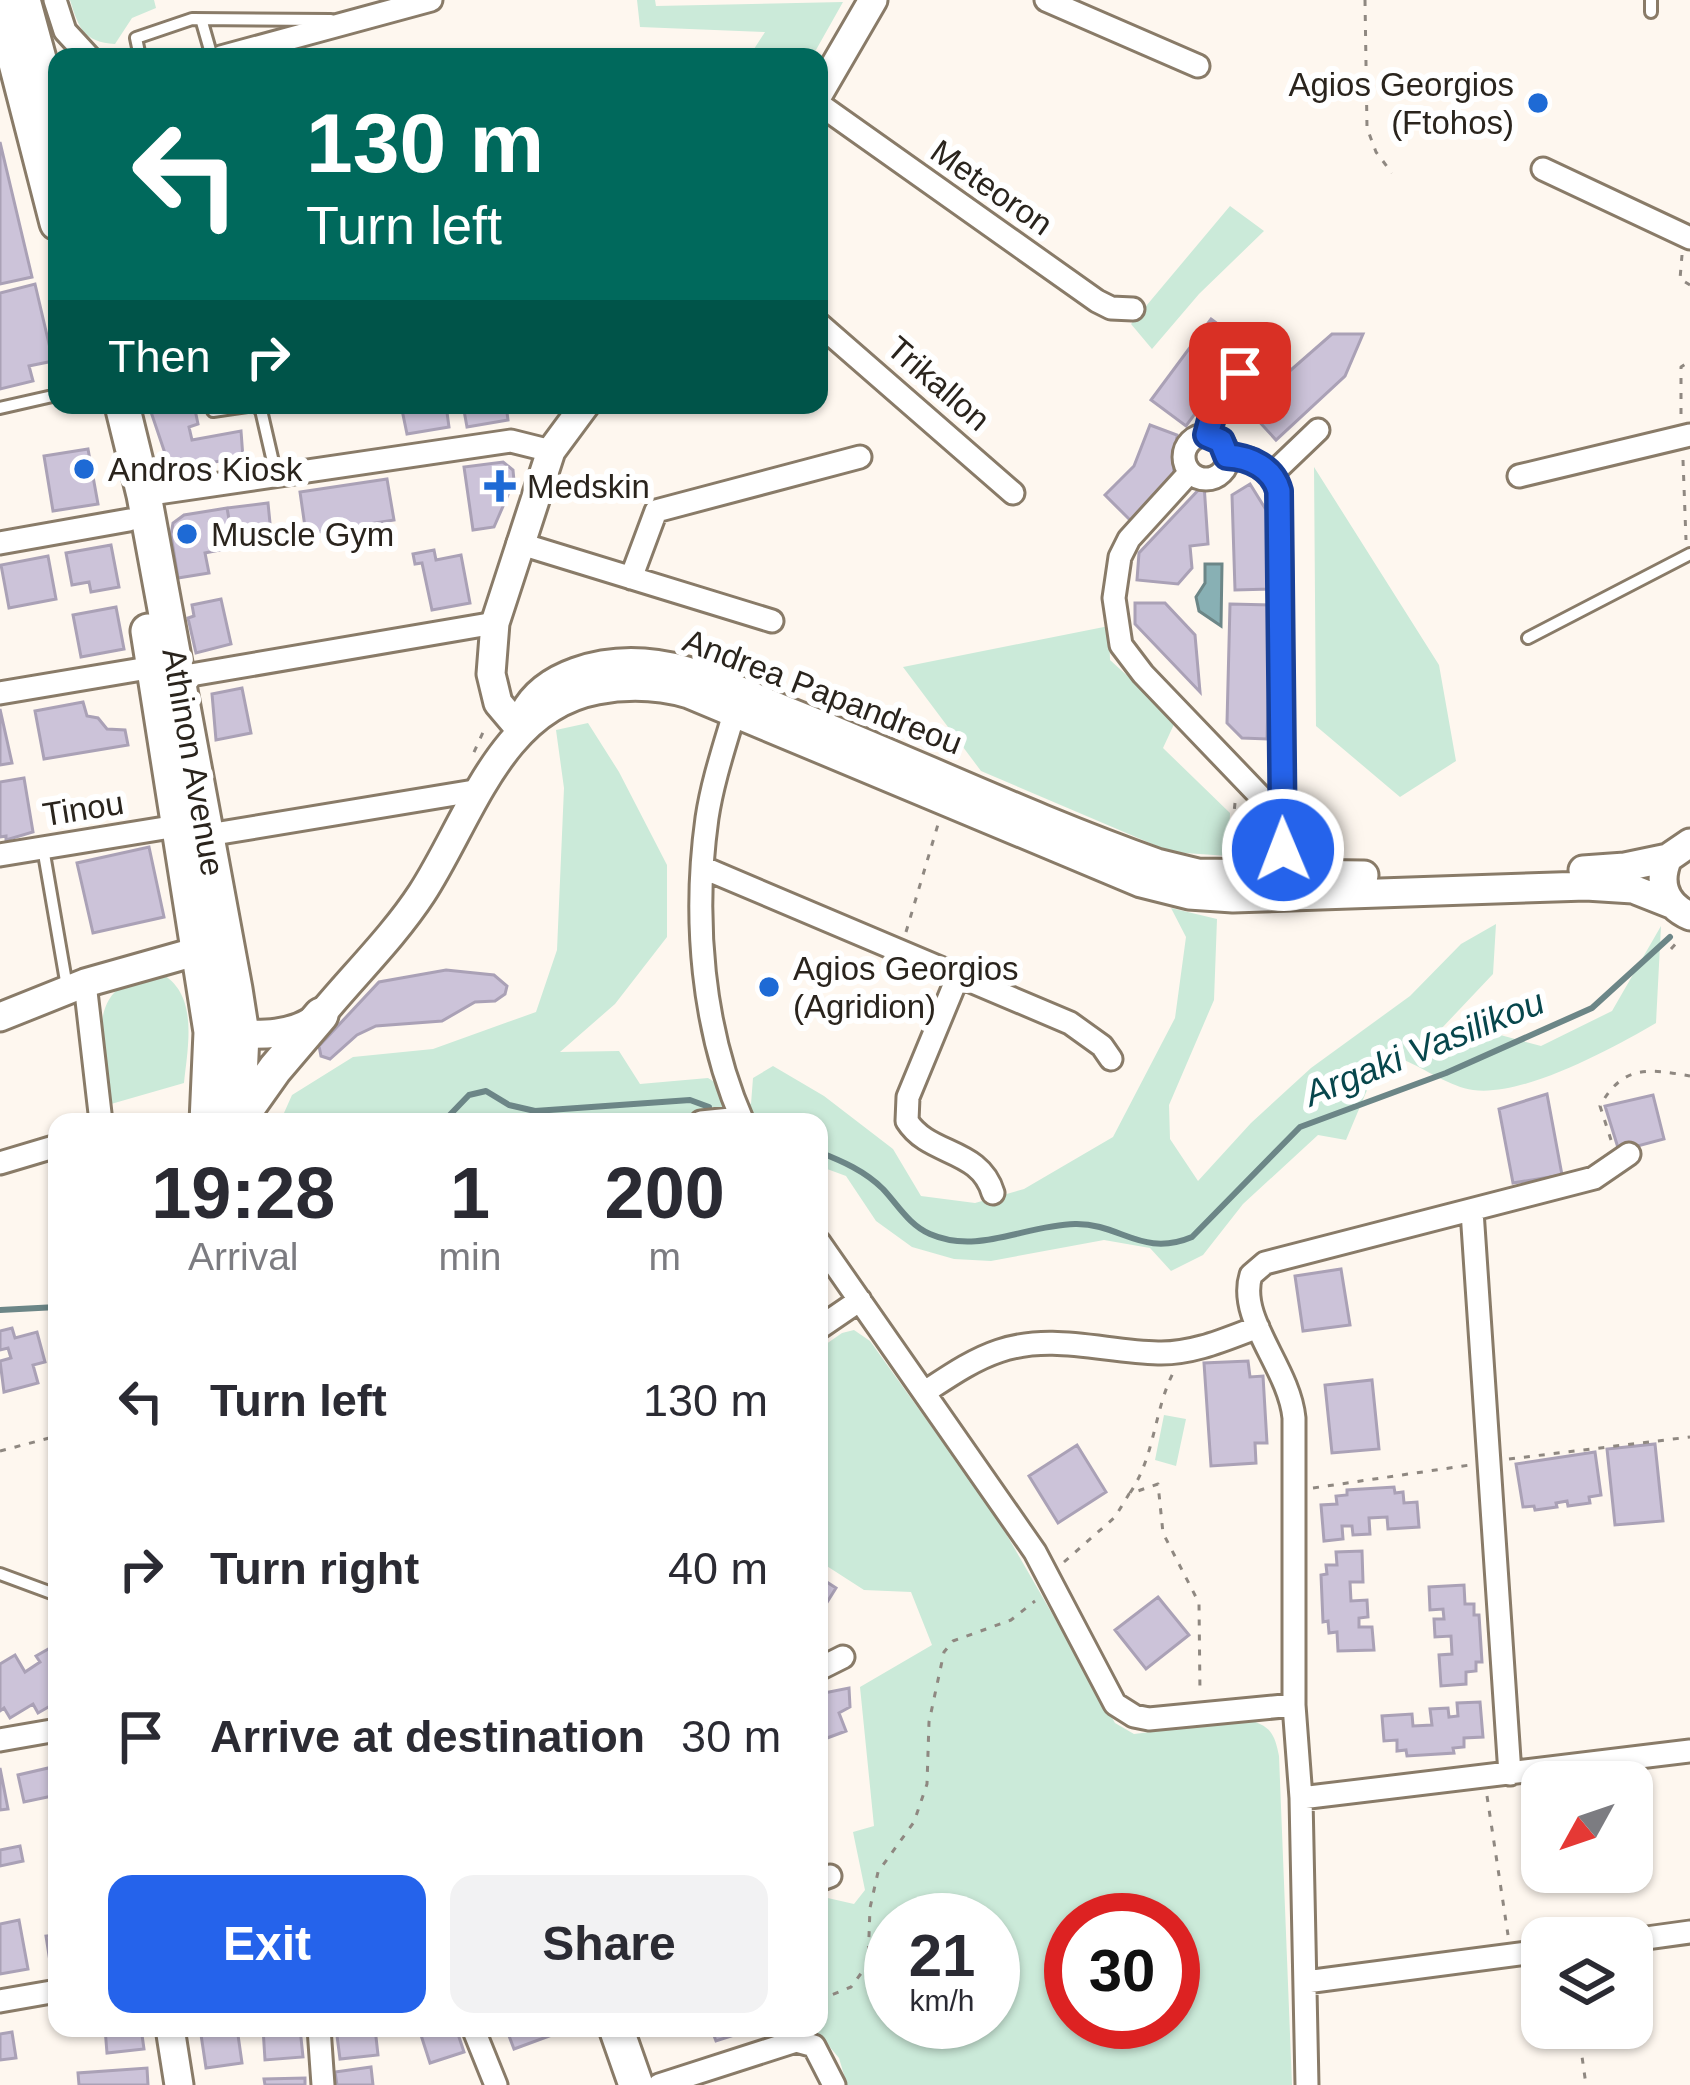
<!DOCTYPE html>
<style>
body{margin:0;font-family:Helvetica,sans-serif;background:#f2f2f3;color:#2b2b33;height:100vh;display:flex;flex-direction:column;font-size:45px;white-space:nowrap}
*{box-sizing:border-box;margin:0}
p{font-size:39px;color:#7c7c81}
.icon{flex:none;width:66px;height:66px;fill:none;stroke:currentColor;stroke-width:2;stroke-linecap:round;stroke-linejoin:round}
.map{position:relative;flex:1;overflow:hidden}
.panel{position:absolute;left:48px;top:1113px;width:780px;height:924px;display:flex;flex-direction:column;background:#fff;border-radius:24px;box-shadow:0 3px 9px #0004}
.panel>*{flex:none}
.hud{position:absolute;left:48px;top:48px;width:780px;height:366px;border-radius:24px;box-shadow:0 3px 9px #0004;background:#00695c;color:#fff;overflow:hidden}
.needle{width:78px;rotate:230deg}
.buttons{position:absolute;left:1521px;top:1761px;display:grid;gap:24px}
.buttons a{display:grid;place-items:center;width:132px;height:132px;border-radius:24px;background:#fff;box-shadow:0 3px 9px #0004;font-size:60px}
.speed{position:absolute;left:864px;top:1893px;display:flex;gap:24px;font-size:60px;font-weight:700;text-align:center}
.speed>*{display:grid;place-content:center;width:156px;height:156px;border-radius:50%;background:#fff;box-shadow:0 3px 9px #0004;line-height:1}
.speed small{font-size:30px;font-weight:400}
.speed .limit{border:18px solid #d22;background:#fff;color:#111}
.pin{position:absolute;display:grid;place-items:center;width:102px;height:102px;color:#fff;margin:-51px;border-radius:24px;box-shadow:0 6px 18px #0006}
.me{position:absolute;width:132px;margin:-66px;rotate:359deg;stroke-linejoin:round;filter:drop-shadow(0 0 9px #0008)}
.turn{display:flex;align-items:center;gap:42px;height:252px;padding:0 60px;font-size:54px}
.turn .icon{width:156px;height:156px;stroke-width:2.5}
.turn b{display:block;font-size:84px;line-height:102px}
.then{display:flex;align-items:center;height:114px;padding:0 60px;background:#0003;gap:24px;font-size:45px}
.eta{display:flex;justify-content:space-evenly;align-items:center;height:204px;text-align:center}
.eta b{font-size:72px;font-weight:800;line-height:84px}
.action{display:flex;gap:24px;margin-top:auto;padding:24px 60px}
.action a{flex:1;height:138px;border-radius:24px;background:#2563eb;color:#fff;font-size:48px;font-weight:800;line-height:138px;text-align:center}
.action a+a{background:#f2f2f3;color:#2b2b33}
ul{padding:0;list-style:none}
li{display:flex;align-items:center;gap:36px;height:168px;padding:0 60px}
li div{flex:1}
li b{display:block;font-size:45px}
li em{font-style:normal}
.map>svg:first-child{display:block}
.green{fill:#cbead9;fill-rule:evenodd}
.water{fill:#88b0b4;stroke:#6c8687;stroke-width:3}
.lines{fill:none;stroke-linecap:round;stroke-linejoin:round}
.stream{stroke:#6c8687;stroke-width:6}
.building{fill:#ccc3d9;stroke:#aaa1b6;stroke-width:3}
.lane-casing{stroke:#897b68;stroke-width:16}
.street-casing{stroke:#897b68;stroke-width:27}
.secondary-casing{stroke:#897b68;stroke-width:33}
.primary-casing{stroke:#897b68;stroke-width:39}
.path{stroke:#8f8881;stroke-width:3;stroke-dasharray:6 9;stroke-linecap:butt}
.lane{stroke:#fff;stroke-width:10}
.street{stroke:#fff;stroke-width:21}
.secondary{stroke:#fff;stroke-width:27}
.primary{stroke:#fff;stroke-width:33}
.route-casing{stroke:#184099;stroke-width:30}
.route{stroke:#2563eb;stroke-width:21}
.poi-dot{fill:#1e6ad5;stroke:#fff;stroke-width:4.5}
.labels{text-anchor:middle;stroke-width:12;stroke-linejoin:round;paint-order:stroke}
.poi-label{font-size:33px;fill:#2a241d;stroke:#fff;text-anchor:start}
.street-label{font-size:33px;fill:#2a241d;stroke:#fff}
.water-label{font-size:36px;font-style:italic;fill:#07464c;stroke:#fff}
</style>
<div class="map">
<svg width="1690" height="2085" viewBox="0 0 1690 2085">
<rect width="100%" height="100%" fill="#fef7ef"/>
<path class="green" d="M70 0H154L156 8 132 18 115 44C84 42 79 29 70 0Z
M637 0H655L656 6 843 2 812 57H761L754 49 765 32 640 27Z
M1230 206 1264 231 1199 294 1152 349 1131 324Z
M1314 467 1439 665 1456 761 1400 797 1316 726Z
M1109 626 1110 660 1176 720 1163 748 1230 813 1228 856 1171 852 981 771 903 667Z
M588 723 619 772 667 865V937L615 1004 560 1052 619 1051 640 1084 708 1078 751 1104 753 1078 773 1066 824 1096 893 1149 921 1196 975 1203 1024 1189 1113 1137 1175 1018 1186 937 1171 908 1217 919 1214 1000 1169 1105 1170 1139 1198 1181 1251 1123 1311 1068 1410 996 1461 944 1496 924 1493 974 1423 1048 1493 1033 1541 1046 1612 1011 1661 926 1656 1023C1613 1048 1524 1097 1473 1090 1451 1087 1425 1069 1404 1060L1370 1083 1346 1140 1318 1135 1243 1204 1203 1255 1171 1271 1150 1248 1104 1240 991 1261 954 1259 912 1247 876 1221 846 1176 819 1166V1122H719L702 1114 531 1122H280L292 1095 353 1057 433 1049 536 1012 557 950 564 788 556 730Z
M160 973C199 993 188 1045 184 1083L111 1104C105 1073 87 1005 123 986 134 980 148 977 160 973Z
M854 1330 870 1341 997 1518 1115 1723 1134 1734 1249 1720C1271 1726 1275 1735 1279 1756L1292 2085H847L839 2058 814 2028H819V1896L854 1904 865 1890 853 1832 874 1826 860 1687 932 1645 911 1592 864 1590 819 1561V1349L842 1333ZM993 1920V2022H891V1920ZM1173 1920V2022H1071V1920Z
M1164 1415 1186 1419 1176 1466 1155 1460Z"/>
<path class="water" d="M1205 564H1222L1221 626 1199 611 1196 597 1205 583Z"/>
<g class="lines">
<path class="stream" d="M443 1122 469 1095 486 1091 509 1105 535 1111 690 1100 709 1107
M819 1152C842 1161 865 1171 883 1189 898 1205 909 1225 930 1234 978 1255 1025 1225 1075 1224 1120 1223 1142 1258 1192 1237L1300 1127 1446 1073 1592 1008 1670 937
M0 1310 57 1307"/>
</g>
<path class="building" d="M0 142 32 277 0 284Z
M35 284 53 361 29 366 33 381 0 389V293Z
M1211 319 1246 345 1186 426 1151 400Z
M1332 334H1363L1345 376 1276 440 1254 416 1244 419 1236 413 1239 403 1270 375 1276 383Z
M194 405 198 424 189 427 192 440 241 431 243 458 170 468 151 412Z
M401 405H446L449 427 407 434Z
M463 405H506L508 420 467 427Z
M1150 425 1177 435 1173 479 1131 521 1105 495 1134 466Z
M88 449 98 504 53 511 44 456Z
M503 462 513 470 514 481 494 527 473 530 464 467Z
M387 479 394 520 306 534 300 492Z
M1204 484 1208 544 1190 546 1192 568 1178 584 1137 580 1139 553Z
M1250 484 1268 513 1271 589 1235 590 1232 495Z
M268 503 271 533 232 537 227 508Z
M227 508 234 547 205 553 209 573 178 578 171 535 173 523 184 515Z
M111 545 119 587 91 592 89 582 72 585 66 553Z
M434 550 436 560 461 555 470 603 432 610 422 563 415 564 413 554Z
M48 556 56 599 9 608 1 565Z
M221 599 231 644 196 653 188 618 194 616 192 605Z
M1135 603H1165L1195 635 1200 692 1135 624Z
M1230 604 1271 605 1267 739 1242 738 1227 723Z
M116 607 124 649 81 657 73 615Z
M242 688 251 733 216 740 212 694Z
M83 702 87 716 98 718 107 729 125 730 128 745 44 759 35 711Z
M0 709 12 763 0 765Z
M24 778 33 832 6 840V836L0 837V782Z
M149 847 164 917 93 933 77 863Z
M446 970 494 975 507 986 505 994 495 1001 475 1002 442 1021 376 1026 357 1035 330 1059 321 1056 319 1046 379 982Z
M1547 1094 1562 1175 1513 1183 1499 1109Z
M1653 1095 1664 1139 1619 1151 1605 1106Z
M1341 1269 1350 1325 1303 1331 1295 1276Z
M12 1328 15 1338 37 1332 45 1362 33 1365 38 1383 4 1392 0 1361 11 1358 8 1348 0 1350V1331Z
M1248 1361 1250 1377 1263 1376 1267 1443H1255L1256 1463 1211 1466 1204 1363Z
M1372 1380 1379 1449 1332 1453 1325 1385Z
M1655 1444 1663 1521 1615 1525 1607 1449Z
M1077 1445 1106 1492 1058 1523 1029 1476Z
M1595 1452 1601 1495 1589 1497 1590 1503 1568 1506 1567 1501 1556 1503 1557 1507 1535 1510 1534 1506 1523 1507 1516 1464Z
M1394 1487 1395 1493 1403 1492 1404 1503 1417 1502 1419 1527 1388 1529 1387 1517 1369 1518 1370 1534 1353 1535 1352 1526H1342L1343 1539 1324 1541 1321 1505 1337 1504 1336 1496 1347 1495V1490Z
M1362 1551 1363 1582H1350L1351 1601 1367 1600 1368 1617 1359 1618V1627H1372L1374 1650 1338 1651 1337 1632 1329 1633 1328 1621 1323 1622 1321 1575 1327 1574 1326 1565H1337L1336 1552Z
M819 1577 836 1588 819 1615Z
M1464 1585 1465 1604H1474V1615H1479L1482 1662H1476V1671L1466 1672V1684L1441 1686 1439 1655 1452 1654 1451 1636 1435 1637 1434 1619H1444L1443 1609 1430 1610 1429 1587Z
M1158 1597 1189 1635 1146 1669 1115 1630Z
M57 1644V1702L38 1713 33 1704 10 1718 4 1708 0 1711V1664L15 1655 25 1672 40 1662 36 1656Z
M849 1688 850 1707 839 1713 846 1731 819 1741V1694Z
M1480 1702 1483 1737 1464 1738V1747L1453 1748 1454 1753 1407 1756 1406 1750 1397 1751V1740L1384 1741 1382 1716 1412 1714 1413 1726 1432 1725 1430 1709 1448 1708 1449 1717 1458 1716 1457 1703Z
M57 1766V1795L24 1802 18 1775Z
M0 1768 8 1809 0 1810Z
M20 1846 23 1861 0 1866V1850Z
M19 1920 28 1969 0 1974V1924Z
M57 1935V1967L51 1968 46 1936Z
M105 2028H141L144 2049 107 2053Z
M200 2028H237L242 2063 206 2068Z
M263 2028H300L303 2057 265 2060Z
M336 2028H375L378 2055 340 2059Z
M456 2028 464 2052 430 2063 419 2029Z
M506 2028H571L514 2049Z
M711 2028H756L716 2041Z
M12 2032 16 2058 0 2060V2034Z
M371 2067 373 2085H337L335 2072Z
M147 2068 148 2085H79L78 2073Z
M305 2078V2085H265L264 2079Z"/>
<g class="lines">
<defs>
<path id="lane" d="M1651 12V0
M202 22 212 57
M140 57 136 38 192 19 331 20
M0 408 57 395
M213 411 254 405 261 410 276 475
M1528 638 1690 554
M43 848 67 987
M0 1574 57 1595"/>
<path id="street" d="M55 0 65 31 89 57
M1046 0 1198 66
M221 57 431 0
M819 104 1097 301 1111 308 1133 309
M1543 169 1690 238
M819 324 1013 493
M1207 435 1223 396 1256 350
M1184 457a22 22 0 1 1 44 0a22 22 0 1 1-44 0Z
M1227 456 1249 459 1271 475
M1190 472 1129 539 1120 557 1114 598 1121 645 1143 674 1282 819
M1519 476 1690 435
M144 495 511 441 551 451
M0 543 129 520
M518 543 772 621
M631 578 656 511 860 457
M179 677 495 623
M0 693 154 667
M738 700C727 739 713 778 707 818 693 918 702 1029 743 1122
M208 835 480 790
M0 855 177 826
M704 868 1070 1023 1102 1046 1111 1059
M1284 890 1280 501 1277 483 1271 475 1318 430
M958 976 908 1097 907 1121C929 1156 980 1148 993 1193
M85 983 101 1122
M701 1122 741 1118
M0 1163 57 1146
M1472 1211 1510 1774
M819 1242 1035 1552 1115 1704 1134 1716 1149 1719 1294 1705
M819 1328 860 1300
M925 1392C948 1377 972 1360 999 1351 1052 1333 1105 1352 1158 1353 1193 1354 1226 1339 1258 1327
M819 1669 843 1657
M0 1740 57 1730
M1301 1798 1690 1751
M819 1880 830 1876
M1632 1940 1690 1932
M1306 1982 1542 1951
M0 2001 57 1991
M319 2028 323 2085
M473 2028 496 2085
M659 2085 796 2041 814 2046 834 2085
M1307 2085 1301 1798 1294 1705V1418C1289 1367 1237 1319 1251 1275L1265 1263 1594 1178 1629 1154"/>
<path id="secondary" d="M819 93 873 0
M524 713C545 673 602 660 644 663 694 666 746 695 792 713 914 762 1033 819 1157 863L1198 873 1364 875
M520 729 498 703 491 674 495 623 551 451 585 405
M1690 843 1668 858C1657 883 1665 905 1690 916
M1583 870 1625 867 1668 858
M0 1017 85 983 216 946
M221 1033C258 1035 292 1038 321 1015 354 975 394 936 422 893 470 819 500 708 597 690 629 684 658 685 689 694L1141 883 1189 895 1233 898 1586 886 1633 889 1671 904
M170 2028 179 2085"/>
<path id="primary" d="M23 0 57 125
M0 1 57 223
M122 405 144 495 235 989 242 1034 238 1122
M148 631 211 1032 207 1122
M241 1117 275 1069 321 1015
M616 2028 636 2085"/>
</defs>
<use href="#lane" class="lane-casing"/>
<use href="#street" class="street-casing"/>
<use href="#secondary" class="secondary-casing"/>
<use href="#primary" class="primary-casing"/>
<path class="path" d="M1365 0 1367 128 1376 152 1392 173
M1682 255 1680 279 1690 285
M1681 414V367L1690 361
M1683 460 1686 540
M474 752 485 728
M1235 803 1233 824 1248 849
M906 932 939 821
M1671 949 1681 938
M1611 1140 1600 1106C1623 1064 1649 1069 1690 1076
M0 1451 57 1436
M1509 1459 1690 1437
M1313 1488 1470 1465
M1130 1493C1155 1456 1154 1411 1173 1373
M1064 1562 1115 1517 1129 1494 1158 1484 1163 1533 1199 1603 1200 1694
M1487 1796 1508 1935
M819 2000 851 1987 868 1964 870 1908 878 1872 914 1822 927 1784 929 1722 944 1652 953 1641 1011 1620 1035 1601
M1578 2028 1586 2085"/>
<use href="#lane" class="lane"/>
<use href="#street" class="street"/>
<use href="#secondary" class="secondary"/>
<use href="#primary" class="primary"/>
</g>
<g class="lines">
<defs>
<path id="route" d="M1240 373 1212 416 1207 435 1221 441 1227 456C1250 457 1273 468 1279 491L1283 850"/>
</defs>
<use href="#route" class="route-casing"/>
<use href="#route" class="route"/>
</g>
<g class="poi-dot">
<circle cx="1538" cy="103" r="12"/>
<circle cx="84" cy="469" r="12"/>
<path d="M494 468h12v12h12v12h-12v12h-12v-12h-12v-12h12z"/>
<circle cx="187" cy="534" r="12"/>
<circle cx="769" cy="987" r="12"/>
</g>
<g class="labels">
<g class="poi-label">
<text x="1514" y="96" text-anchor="end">Agios Georgios<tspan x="1514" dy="38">(Ftohos)</tspan></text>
<text x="108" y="481">Andros Kiosk</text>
<text x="527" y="498">Medskin</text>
<text x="211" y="546">Muscle Gym</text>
<text x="793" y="980">Agios Georgios<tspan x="793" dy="38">(Agridion)</tspan></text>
</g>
<g class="street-label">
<text transform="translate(992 187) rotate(35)" y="12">Meteoron</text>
<text transform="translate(939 383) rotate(41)" y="12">Trikallon</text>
<text transform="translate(823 691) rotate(21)" y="12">Andrea Papandreou</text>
<text transform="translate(194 762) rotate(80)" y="12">Athinon Avenue</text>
<text transform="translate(83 808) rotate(-9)" y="12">Tinou</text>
</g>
<g class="water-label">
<text transform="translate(1424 1047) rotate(-22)" y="13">Argaki Vasilikou</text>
</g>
</g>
</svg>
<div class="buttons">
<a><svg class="needle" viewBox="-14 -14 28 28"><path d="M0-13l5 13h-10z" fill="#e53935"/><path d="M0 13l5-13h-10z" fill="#7c7c81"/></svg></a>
<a><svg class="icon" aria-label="layers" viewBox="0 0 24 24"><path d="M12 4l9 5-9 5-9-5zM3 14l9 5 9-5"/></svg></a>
</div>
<div class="speed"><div>21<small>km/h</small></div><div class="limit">30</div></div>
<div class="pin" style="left:1240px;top:373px;background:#d93025"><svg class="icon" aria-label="arrive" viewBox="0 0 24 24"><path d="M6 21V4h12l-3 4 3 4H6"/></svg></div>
<svg class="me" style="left:1283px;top:850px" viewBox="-20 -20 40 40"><circle r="17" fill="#2563eb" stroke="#fff" stroke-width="3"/><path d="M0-11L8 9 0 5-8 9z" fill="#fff"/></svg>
<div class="hud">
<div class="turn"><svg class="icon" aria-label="left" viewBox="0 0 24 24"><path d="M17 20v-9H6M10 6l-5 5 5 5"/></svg><div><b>130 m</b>Turn left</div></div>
<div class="then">Then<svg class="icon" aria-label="right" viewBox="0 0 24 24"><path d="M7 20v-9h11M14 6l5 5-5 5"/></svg></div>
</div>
<section class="panel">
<div class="eta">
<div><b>19:28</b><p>Arrival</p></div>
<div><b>1</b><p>min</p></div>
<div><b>200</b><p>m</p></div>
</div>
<ul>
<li><svg class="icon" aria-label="left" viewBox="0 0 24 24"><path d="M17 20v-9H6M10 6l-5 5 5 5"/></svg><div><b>Turn left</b></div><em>130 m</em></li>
<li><svg class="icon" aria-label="right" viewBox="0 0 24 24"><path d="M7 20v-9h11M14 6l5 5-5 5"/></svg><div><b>Turn right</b></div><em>40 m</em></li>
<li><svg class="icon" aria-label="arrive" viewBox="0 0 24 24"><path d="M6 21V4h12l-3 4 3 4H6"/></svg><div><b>Arrive at destination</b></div><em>30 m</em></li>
</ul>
<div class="action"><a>Exit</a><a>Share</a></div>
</section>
</div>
